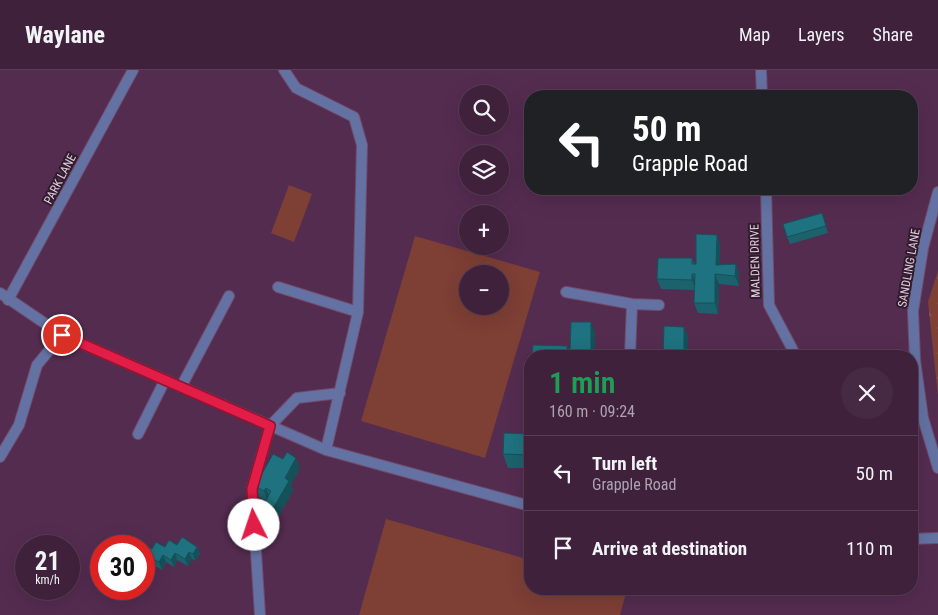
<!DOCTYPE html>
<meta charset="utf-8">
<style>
body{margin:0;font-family:"Roboto Condensed",sans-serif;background:#462943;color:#f1f3f6;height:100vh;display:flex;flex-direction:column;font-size:19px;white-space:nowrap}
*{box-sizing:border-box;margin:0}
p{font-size:16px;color:#ada3af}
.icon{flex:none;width:28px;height:28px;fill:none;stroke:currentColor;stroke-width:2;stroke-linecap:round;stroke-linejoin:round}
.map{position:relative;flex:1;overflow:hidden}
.drawer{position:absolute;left:524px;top:280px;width:394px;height:245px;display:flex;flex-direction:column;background:#3f213c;border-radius:20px;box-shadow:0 5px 20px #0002,0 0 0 1px #583e56}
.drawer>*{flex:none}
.top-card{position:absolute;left:524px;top:20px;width:394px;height:105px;border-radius:20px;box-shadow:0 5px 20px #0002,0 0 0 1px #583e56;background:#202124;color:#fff;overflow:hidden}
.buttons{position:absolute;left:459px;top:15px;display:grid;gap:10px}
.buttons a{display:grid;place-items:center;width:50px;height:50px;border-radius:50%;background:#3f213c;box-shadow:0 5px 20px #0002,0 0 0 1px #583e56;font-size:25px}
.speed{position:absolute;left:15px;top:465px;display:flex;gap:10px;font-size:25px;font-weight:700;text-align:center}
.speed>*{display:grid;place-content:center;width:65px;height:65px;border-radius:50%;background:#3f213c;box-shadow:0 5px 20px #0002,0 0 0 1px #583e56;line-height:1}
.speed small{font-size:12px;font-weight:400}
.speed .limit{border:8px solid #d22;background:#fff;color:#111}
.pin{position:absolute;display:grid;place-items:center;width:42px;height:42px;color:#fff;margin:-21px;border:2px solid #fff;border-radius:50%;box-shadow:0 1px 5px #0007}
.me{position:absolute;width:55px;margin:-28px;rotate:356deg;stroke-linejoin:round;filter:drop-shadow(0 0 4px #0008)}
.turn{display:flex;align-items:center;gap:18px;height:105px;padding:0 25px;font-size:22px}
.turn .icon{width:65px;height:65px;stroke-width:2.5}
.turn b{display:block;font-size:35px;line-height:42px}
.round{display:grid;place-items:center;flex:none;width:52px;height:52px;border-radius:26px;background:#462943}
.summary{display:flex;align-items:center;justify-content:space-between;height:85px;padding:0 25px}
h1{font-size:30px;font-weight:600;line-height:38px;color:#1e9e55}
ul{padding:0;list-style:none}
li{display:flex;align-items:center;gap:15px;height:75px;padding:0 25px;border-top:1px solid #583e56}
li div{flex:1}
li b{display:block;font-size:19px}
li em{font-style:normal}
header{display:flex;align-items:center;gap:30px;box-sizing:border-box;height:70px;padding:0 25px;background:#3f213c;border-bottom:1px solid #583e56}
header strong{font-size:24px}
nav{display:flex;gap:28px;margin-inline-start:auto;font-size:18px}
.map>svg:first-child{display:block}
.green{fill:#7e3f35;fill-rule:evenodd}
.forest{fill:url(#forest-firs)}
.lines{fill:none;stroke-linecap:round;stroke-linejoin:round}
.minor-casing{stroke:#714c6d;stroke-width:12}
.tertiary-casing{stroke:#714c6d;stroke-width:12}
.minor{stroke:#6372a2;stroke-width:10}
.tertiary{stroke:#6372a2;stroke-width:10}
.wall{fill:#1b626d}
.shaded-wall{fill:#165059}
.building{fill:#1f727f;stroke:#165059}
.route-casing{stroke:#92132f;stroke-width:12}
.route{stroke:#e11d48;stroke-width:9}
.labels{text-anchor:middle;stroke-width:4;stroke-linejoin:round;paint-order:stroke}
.street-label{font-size:12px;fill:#e3cadf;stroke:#2f1d2d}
</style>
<header>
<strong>Waylane</strong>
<nav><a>Map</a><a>Layers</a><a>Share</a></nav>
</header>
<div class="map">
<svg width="938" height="545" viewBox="0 0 938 545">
<defs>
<pattern id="forest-firs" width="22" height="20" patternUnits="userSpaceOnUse" patternTransform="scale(1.25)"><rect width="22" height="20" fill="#7e3f35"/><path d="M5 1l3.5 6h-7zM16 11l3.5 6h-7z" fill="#905952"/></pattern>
</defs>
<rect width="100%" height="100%" fill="#542c50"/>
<path class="green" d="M289 115 312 124 294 172 271 163Z
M415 166 540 202 485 388 361 351ZM468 204H500V236H468Z
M386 449 530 490V519H627L620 545H359Z"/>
<path class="forest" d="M938 201V326L928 232Z"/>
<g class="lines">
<defs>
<path id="minor" d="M284 0 296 18 354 47 362 75 358 242 326 380
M761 0 762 26
M766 119 769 235 796 286
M278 217 358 242
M566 222 632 234 659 235
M0 223 62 265 326 380 530 436
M8 230 133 0
M630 286 632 234
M181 317 229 226
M138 364 165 310
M0 387 19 355 37 295 62 265
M911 469 937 468
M260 545 252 419 270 356 297 328 340 323"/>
<path id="tertiary" d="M938 122 923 178 913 241 915 290 923 348 938 398"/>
</defs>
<use href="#minor" class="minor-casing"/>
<use href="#tertiary" class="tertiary-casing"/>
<use href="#minor" class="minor"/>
<use href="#tertiary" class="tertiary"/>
</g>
<path class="wall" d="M822 143 828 163 790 174 787 167Z
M717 165 720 175V195L736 194 739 204V216L719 214 718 244 698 243 694 233 695 220 661 219 657 209 692 188 694 194H696Z
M530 364V398H508L503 384Z
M300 398 291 415 293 421 278 447 268 442 265 432V430L259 427 255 416Z
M177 475 197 477 200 484 195 491 192 489 188 496 177 490 174 497 166 492 162 500 155 496 150 503 144 500V477L152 479Z"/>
<path class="shaded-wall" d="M717 165 720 175V205L716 195Z
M736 194 739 204V216L735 206Z
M692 204 696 214V220L692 210Z
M715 204 719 214 718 244 715 233Z
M591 252 595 263V286L591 283Z
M684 257 688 267V286H684Z
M296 388 300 398 291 415 293 421 278 447 274 437 285 408Z
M266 418 270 428 268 432 264 421Z
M197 477 200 484 195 491 193 484Z
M189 482 192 489 188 496 185 489Z
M175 483 177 490 174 497 171 490Z
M163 485 166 492 162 500 159 492Z
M152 489 155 496 150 503 148 496Z"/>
<path class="building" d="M822 143 826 156 787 167 783 154Z
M696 164 717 165 716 195 736 194 735 206 715 204V233H694L695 204H692V210L657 209 658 188H692V194H696Z
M571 252H591V283L610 281V286H532L533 275 567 276V282L570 281Z
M664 256 684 257V286H686V280L721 281V286H643V284L663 286Z
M504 363 530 364V385L503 384Z
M287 382 296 388 285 408 289 411 274 437 265 432 271 421 266 418 264 421 255 416 273 384 283 389Z
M182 467 197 477 193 484 189 482 185 489 175 483 171 490 163 485 159 492 152 489 148 496 144 494V477L145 475 152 479 156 472 165 477 169 470 177 475Z"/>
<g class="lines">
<defs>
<path id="route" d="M62 265 270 356 252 419 254 455"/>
</defs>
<use href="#route" class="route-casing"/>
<use href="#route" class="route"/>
</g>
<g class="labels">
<g class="street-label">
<text transform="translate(60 109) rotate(-62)" y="4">PARK LANE</text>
<text transform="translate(755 191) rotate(-91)" y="4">MALDEN DRIVE</text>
<text transform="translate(909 198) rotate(-80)" y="4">SANDLING LANE</text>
</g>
</g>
</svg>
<div class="buttons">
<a><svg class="icon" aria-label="search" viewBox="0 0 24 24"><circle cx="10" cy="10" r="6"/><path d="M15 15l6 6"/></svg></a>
<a><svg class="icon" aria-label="layers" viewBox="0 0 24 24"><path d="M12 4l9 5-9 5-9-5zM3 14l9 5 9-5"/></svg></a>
<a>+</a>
<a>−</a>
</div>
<div class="speed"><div>21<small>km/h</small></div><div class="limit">30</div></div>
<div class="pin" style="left:62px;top:265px;background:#d93025"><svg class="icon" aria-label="arrive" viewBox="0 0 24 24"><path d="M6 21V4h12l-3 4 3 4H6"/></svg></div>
<svg class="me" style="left:254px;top:455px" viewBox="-20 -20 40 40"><circle r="19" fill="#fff"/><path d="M0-13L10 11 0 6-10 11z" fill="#e11d48"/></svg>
<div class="top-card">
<div class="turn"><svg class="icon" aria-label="left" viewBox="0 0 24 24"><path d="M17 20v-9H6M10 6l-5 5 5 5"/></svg><div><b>50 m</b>Grapple Road</div></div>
</div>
<section class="drawer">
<div class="summary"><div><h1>1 min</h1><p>160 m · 09:24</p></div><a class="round"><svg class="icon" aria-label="close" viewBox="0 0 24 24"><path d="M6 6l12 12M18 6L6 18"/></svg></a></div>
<ul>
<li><svg class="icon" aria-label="left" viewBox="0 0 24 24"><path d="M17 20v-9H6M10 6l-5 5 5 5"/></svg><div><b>Turn left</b><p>Grapple Road</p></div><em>50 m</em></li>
<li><svg class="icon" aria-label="arrive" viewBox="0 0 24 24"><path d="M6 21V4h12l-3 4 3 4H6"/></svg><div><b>Arrive at destination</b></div><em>110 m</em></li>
</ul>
</section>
</div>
